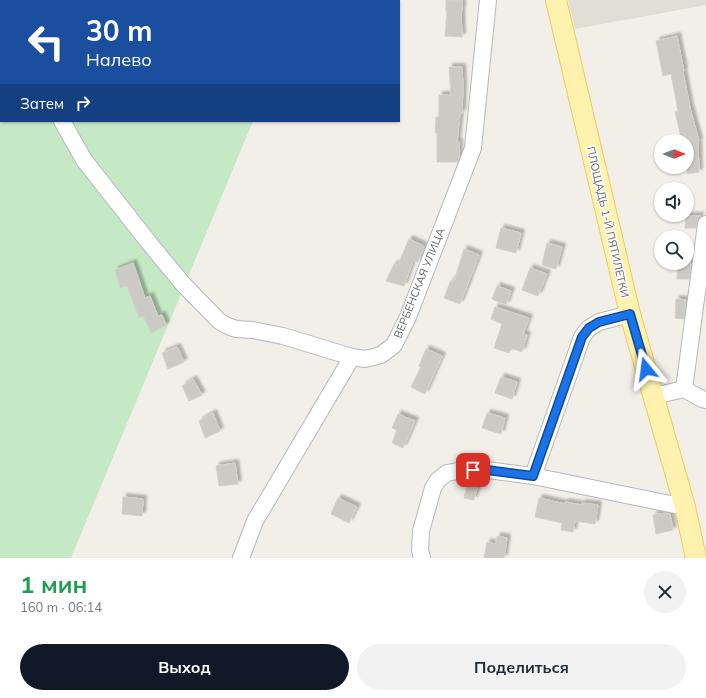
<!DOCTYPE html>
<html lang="ru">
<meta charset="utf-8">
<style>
body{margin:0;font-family:Mulish,sans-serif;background:#f2f2f3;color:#1f2937;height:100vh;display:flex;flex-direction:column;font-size:15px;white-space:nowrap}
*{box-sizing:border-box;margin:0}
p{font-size:13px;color:#747a83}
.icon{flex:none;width:22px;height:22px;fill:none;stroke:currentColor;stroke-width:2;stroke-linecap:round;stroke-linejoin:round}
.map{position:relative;height:558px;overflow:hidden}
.drawer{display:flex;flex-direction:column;background:#fff;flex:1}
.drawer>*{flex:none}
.guide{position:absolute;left:0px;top:0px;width:400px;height:122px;box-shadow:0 1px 3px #0004;background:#1a4fa0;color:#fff;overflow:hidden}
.needle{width:26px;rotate:90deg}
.fabs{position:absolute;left:654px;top:134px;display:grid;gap:8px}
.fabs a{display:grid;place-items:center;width:40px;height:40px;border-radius:50%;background:#fff;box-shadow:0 1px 3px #0004;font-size:20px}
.pin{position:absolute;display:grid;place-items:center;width:34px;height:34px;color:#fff;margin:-17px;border-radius:8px;box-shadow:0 2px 6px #0006}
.me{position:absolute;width:44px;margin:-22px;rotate:344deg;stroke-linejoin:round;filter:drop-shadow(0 0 3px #0008)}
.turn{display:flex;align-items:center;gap:14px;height:84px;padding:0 20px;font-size:18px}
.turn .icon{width:52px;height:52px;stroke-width:2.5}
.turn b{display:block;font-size:28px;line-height:34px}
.then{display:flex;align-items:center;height:38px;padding:0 20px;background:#0003;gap:8px;font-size:15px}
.round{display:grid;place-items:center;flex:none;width:42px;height:42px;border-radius:21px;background:#f2f2f3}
.head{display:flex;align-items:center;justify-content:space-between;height:68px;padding:0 20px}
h1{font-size:24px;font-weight:700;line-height:30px;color:#1e9e55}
.action{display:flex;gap:8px;margin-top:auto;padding:8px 20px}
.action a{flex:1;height:46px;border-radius:24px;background:#111827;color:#fff;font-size:16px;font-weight:700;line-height:46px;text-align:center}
.action a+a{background:#f2f2f3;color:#1f2937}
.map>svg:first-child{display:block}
.education{fill:#e1ded6}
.green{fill:#c5e8c5}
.building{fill:#cccac5;stroke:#d6d1c6;filter:url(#shadow)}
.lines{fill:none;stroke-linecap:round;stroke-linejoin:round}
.minor-casing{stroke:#b5b8bc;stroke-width:18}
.major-casing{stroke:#f2c960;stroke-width:22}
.minor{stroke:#fff;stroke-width:16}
.major{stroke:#fff2af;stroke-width:20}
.route-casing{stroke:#114b97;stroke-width:10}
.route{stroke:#1a73e8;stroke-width:7}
.labels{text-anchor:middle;stroke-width:3;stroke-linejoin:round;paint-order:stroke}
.street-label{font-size:11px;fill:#5f6368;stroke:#fff}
</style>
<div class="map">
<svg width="706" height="558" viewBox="0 0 706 558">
<defs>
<filter id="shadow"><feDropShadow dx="3.5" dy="-3.5" stdDeviation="1" flood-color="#0004"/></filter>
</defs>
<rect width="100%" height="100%" fill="#f1efe8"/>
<path class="education" d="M568 0H706V5L575 29Z"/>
<path class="green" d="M0 0H304L303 1H1V121H253L71 558H0Z"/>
<path class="building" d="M446 0H462V11H461L462 37 445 36 447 11H446Z
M677 36 684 71 683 72 690 108 699 141H698L699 172 687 174V141H682L675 112 678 111 671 74 663 76 656 41Z
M449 67H462L463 87 462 113H460L457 142H459V157L458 162H437V133H435L436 117H439V95H451Z
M686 216H701L697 222 696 228H685Z
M501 228 521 233 516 253 496 248Z
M409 239 424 246 418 262 413 261 404 286 386 281 394 264 398 265Z
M547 243 562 247 556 269 542 265Z
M464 249 479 255 460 304 444 298 451 280 454 281Z
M133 263 145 298 150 296 158 316 162 315 166 325 151 333 143 316 139 318 127 286 120 288 115 270Z
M678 263H691L689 279H677Z
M530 268 547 274 538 296 522 290Z
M497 286 511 291 506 305 492 299Z
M676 299 686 300 684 319 675 318Z
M495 307 529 318 523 334 527 335 522 352 511 348 509 353 494 348 502 324 491 319Z
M177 347 184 362 168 369 162 353Z
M426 349 442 356 425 394 411 387 421 367 419 366Z
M501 377 517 382 512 399 495 393Z
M193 379 202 395 189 401 182 386Z
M213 413 220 431 205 438 199 421Z
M487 413 505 418 501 434 482 428Z
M398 414 415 421 403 448 392 443 397 430 392 428Z
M235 463 238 484 219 486 216 466Z
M468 481 478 484 474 500 464 498Z
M123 497 143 499 142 516 122 514Z
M338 498 357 507 349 523 331 514Z
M539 498 565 504V502L582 505V503L598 505 595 524 575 521 573 532 561 530 562 523 535 517Z
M666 513 670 514 673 530 656 534 653 515Z
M497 536 507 538 504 558H484L487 542 496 544Z"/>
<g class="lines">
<defs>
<path id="minor" d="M62 121 84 160 150 244 183 284 219 321 228 326 236 329 253 330 283 336 352 357
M684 389 706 224
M654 396 684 389 702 399 706 400
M533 476 582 337 589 328 599 322 630 314
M241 558 255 521 352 357 365 359 381 355 394 345 408 317 473 148 488 0
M422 558 420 550 421 531 433 488 438 480 447 473 458 471 487 470 533 476 685 507"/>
<path id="major" d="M556 0 630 314 685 507 696 558"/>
</defs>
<use href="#minor" class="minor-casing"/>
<use href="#major" class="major-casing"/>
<use href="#minor" class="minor"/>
<use href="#major" class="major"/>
</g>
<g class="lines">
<defs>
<path id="route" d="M473 470H487L533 476 582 337 589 328 599 322 630 314 646 369"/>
</defs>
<use href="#route" class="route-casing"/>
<use href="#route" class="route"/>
</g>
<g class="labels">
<g class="street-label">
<text transform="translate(608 222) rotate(77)" y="4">ПЛОЩАДЬ 1-Й ПЯТИЛЕТКИ</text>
<text transform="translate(419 283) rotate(-68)" y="4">ВЕРБЕНСКАЯ УЛИЦА</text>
</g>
</g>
</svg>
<div class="fabs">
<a><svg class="needle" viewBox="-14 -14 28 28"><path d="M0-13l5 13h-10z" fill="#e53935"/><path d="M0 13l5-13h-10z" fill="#747a83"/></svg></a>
<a><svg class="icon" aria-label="sound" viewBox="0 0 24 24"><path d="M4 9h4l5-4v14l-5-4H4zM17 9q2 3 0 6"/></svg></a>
<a><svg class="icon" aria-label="search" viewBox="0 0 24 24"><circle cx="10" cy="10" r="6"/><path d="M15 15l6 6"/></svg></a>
</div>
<div class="pin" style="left:473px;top:470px;background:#d93025"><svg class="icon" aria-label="arrive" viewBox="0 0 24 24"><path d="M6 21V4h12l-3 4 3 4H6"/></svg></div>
<svg class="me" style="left:646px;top:369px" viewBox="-20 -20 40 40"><path d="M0-17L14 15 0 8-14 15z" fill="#1a73e8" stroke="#fff" stroke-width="4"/></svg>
<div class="guide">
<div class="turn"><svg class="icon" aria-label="left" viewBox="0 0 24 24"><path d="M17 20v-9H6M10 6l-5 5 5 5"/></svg><div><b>30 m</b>Налево</div></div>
<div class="then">Затем<svg class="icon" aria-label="right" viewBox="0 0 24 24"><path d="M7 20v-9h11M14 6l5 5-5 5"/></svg></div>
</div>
</div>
<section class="drawer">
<div class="head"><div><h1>1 мин</h1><p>160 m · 06:14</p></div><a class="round"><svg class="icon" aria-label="close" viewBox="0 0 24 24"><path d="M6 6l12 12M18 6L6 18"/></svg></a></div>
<div class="action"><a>Выход</a><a>Поделиться</a></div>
</section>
